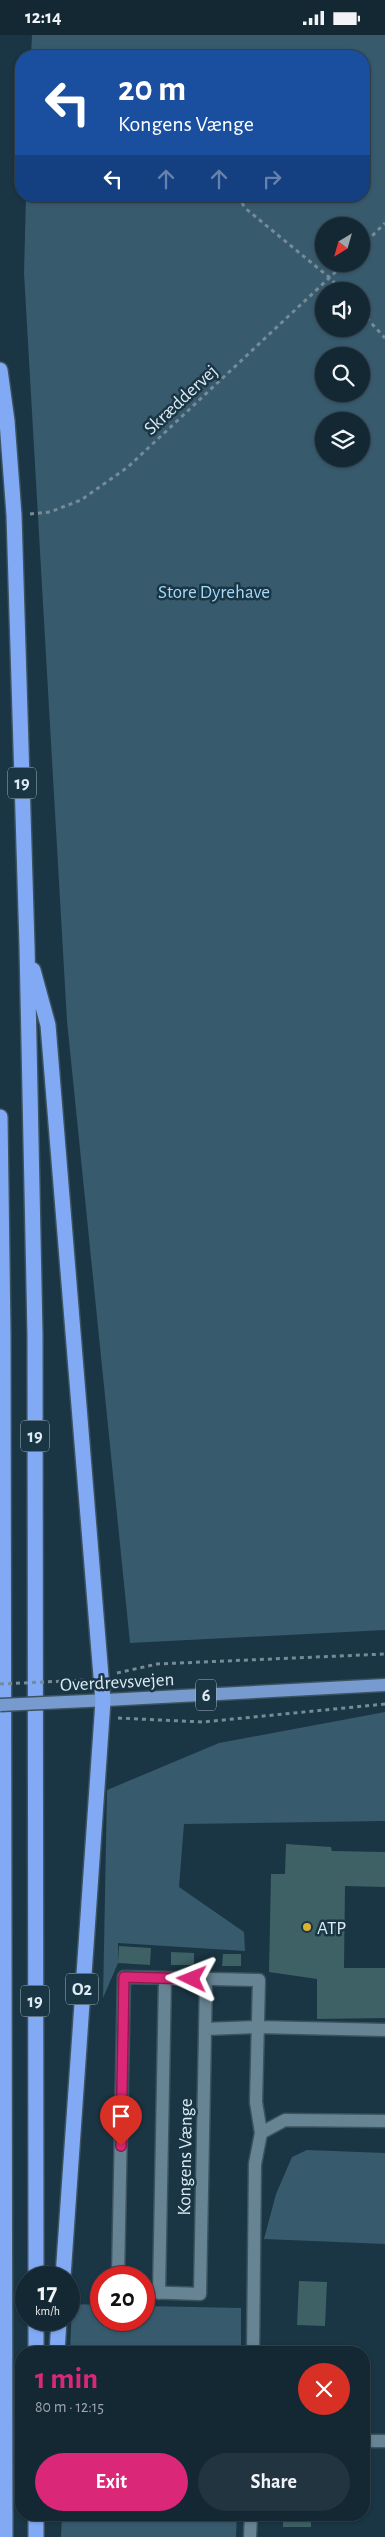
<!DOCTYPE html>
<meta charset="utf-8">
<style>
body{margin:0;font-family:"Alegreya Sans",sans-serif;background:#21343f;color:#f1f3f6;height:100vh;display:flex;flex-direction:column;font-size:19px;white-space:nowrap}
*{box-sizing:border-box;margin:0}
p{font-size:16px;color:#9da6ac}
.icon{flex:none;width:28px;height:28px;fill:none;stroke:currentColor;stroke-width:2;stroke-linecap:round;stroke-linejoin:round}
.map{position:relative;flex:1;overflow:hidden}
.drawer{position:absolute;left:15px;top:2311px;width:355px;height:175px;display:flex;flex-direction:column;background:#142833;border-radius:20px;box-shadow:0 1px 4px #0004,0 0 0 1px #33444e}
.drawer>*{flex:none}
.banner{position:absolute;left:15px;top:15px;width:355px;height:152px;border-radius:20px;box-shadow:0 1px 4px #0004,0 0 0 1px #33444e;background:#1a4fa0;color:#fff;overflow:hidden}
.needle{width:32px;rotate:217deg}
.buttons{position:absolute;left:315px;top:182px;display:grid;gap:10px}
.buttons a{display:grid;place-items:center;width:55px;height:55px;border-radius:50%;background:#142833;box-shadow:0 1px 4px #0004,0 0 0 1px #33444e;font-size:25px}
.speed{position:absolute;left:15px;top:2231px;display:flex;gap:10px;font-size:25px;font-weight:700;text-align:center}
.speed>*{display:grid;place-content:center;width:65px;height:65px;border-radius:50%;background:#142833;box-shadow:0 1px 4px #0004,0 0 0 1px #33444e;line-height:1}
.speed small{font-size:12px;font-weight:400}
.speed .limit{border:8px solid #d22;background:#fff;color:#111}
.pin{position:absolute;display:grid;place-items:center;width:42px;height:42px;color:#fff;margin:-51px -21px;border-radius:50% 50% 50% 0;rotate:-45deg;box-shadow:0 0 5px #0007}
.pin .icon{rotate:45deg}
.me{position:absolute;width:55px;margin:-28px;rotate:272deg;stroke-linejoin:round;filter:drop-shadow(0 0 4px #0008)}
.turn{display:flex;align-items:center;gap:18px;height:105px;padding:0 20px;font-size:22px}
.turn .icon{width:65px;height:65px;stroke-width:2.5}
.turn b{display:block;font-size:35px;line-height:42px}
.lanes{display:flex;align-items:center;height:48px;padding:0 20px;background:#0003;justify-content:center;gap:25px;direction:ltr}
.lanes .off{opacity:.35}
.round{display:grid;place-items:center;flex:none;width:52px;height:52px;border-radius:26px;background:#21343f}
.headline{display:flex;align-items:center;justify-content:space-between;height:85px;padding:0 20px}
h1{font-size:30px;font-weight:600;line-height:38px;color:#db2777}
.action{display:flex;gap:10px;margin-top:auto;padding:10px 20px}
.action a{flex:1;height:58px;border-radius:30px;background:#db2777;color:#fff;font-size:20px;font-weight:600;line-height:58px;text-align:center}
.action a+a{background:#21343f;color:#f1f3f6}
.status{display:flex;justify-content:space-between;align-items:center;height:35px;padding:0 25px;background:#142833;direction:ltr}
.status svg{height:14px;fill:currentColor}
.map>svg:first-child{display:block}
.green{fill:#385a6d;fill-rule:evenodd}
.building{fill:#3d6165}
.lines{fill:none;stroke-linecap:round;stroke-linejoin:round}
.minor-casing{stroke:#3b535f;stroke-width:15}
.major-casing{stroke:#3b535f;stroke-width:15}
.highway-casing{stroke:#3b535f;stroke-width:18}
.path{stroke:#758b97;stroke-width:3;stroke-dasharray:4 4;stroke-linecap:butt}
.minor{stroke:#678494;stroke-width:12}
.major{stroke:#779bce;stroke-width:12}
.highway{stroke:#82aaf4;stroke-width:15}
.major-bridge-casing{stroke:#3b535f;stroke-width:15;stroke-linecap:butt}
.path-bridge{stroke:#758b97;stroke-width:3;stroke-dasharray:4 4;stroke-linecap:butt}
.major-bridge{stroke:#779bce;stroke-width:12}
.route-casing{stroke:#8e194d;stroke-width:12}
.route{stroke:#db2777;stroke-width:9}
.poi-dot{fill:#dbb233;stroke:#1a3544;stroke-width:2}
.labels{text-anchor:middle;stroke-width:5;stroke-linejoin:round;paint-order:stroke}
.shield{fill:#1a3544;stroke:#a2b5c0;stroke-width:1}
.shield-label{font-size:18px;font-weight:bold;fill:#dcecf5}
.street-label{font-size:19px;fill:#dcecf5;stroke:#1a3544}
.park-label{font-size:19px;fill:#a4daf8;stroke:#1a3544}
.poi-label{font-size:19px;fill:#dcecf5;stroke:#1a3544;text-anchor:start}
</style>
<div class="status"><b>12:14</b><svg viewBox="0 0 49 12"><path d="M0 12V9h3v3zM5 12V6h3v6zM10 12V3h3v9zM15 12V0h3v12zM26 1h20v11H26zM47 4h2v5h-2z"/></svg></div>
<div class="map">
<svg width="385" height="2502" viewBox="0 0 385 2502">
<rect width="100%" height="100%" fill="#1a3544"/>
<path class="green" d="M32 0H385V1595L130 1608 67 986 24 238 26 161H364V21H31ZM324 191H361V229H324ZM324 256H361V294H324ZM324 321H361V359H324ZM324 386H361V424H324Z
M385 1677V1786L184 1789 179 1852 244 1897 245 1916 118 1908V1928L103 1963 107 1755 219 1708Z
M307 2115 385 2118V2209L264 2204 276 2159 292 2122Z
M72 2269 101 2270V2285H144V2271L241 2273V2317H70Z
M62 2480H237L236 2502H61Z"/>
<path class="building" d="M286 1809 331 1812 332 1816 385 1817V1852L345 1851 344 1933H385V1983L317 1984V1944L269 1937 271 1839H285Z
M119 1911 151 1913 150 1930 118 1928Z
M171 1917 194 1918V1930H171Z
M223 1919H241V1931H222Z
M299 2246 327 2247 325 2291 297 2290Z
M295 2312 329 2313V2318H295Z
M283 2480H311V2492H283Z"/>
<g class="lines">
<defs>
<path id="minor" d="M206 1994 258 1992 385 1995
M261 2098 285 2085 385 2086
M118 2242 124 1942 259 1945 256 2067 261 2098 255 2129 253 2318
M144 2257 200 2259 206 1944
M159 2258 165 1943
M364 2406H385
M250 2502 251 2480"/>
<path id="major" d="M87 1666 385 1650"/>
<path id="highway" d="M0 335 7 386 14 480 27 911 35 1300 36 2242
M33 935 48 990 103 1666 63 2242
M0 1082 3 1298 5 2502
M36 2285V2318
M57 2318 59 2285
M36 2502V2480"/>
</defs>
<use href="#minor" class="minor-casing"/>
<use href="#major" class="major-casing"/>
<use href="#highway" class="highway-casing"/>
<path class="path" d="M238 161 245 173 330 243 342 256
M361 212 385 188
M361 277 385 303
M30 479 50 477 81 465 128 432 344 229
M117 1638 157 1629 385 1619
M118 1683 203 1687 385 1669"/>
<use href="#minor" class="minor"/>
<use href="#major" class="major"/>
<use href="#highway" class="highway"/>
<defs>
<path id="major-bridge" d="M0 1670 87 1666"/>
</defs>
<use href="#major-bridge" class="major-bridge-casing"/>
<path class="path-bridge" d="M0 1649 87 1645"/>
<use href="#major-bridge" class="major-bridge"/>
</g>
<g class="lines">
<defs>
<path id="route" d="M121 2111 124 1942 192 1944"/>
</defs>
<use href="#route" class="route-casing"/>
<use href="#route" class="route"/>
</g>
<circle class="poi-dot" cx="307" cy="1892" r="5"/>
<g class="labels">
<g class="shield">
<rect x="8" y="732.5" width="28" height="31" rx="4"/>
<rect x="21" y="1385.5" width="28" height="31" rx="4"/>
<rect x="196" y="1644.5" width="20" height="31" rx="4"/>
<rect x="66" y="1938.5" width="32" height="31" rx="4"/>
<rect x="21" y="1950.5" width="28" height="31" rx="4"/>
</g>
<g class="shield-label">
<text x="22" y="754">19</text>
<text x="35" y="1407">19</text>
<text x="206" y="1666">6</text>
<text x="82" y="1960">O2</text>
<text x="35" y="1972">19</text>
</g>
<g class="street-label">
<text transform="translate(180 364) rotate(-43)" y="7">Skræddervej</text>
<text transform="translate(117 1646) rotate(-3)" y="7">Overdrevsvejen</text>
<text transform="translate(184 2122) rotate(-89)" y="7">Kongens Vænge</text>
</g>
<g class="park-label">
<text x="214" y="563">Store Dyrehave</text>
</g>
<g class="poi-label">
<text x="317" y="1899">ATP</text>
</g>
</g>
</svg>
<div class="buttons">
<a><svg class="needle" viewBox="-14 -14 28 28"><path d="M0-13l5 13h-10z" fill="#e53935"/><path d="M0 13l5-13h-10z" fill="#9da6ac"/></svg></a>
<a><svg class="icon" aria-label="sound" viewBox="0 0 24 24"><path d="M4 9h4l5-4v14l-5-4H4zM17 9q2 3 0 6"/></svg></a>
<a><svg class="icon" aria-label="search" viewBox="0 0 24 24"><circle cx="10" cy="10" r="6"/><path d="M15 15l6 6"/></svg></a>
<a><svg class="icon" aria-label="layers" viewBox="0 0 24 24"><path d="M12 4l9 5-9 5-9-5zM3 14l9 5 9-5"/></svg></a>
</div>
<div class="speed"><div>17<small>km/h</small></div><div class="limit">20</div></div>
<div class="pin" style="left:121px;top:2111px;background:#d93025"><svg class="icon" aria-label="arrive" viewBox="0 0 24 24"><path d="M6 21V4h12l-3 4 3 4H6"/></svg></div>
<svg class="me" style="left:192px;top:1944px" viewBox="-20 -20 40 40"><path d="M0-17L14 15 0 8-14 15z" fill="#db2777" stroke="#fff" stroke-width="4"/></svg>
<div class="banner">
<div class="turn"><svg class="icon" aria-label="left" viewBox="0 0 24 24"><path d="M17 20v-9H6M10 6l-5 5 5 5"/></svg><div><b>20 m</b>Kongens Vænge</div></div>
<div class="lanes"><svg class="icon" aria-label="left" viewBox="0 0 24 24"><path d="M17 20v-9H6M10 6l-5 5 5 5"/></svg><svg class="icon off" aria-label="ahead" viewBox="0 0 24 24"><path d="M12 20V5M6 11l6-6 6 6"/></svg><svg class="icon off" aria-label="ahead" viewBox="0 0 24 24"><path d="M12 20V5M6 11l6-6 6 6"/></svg><svg class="icon off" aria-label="right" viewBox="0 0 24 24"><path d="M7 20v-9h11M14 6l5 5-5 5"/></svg></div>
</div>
<section class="drawer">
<div class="headline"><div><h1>1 min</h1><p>80 m · 12:15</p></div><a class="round" style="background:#d93025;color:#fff"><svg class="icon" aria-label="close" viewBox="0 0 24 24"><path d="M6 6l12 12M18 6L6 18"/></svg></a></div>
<div class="action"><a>Exit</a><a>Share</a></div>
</section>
</div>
